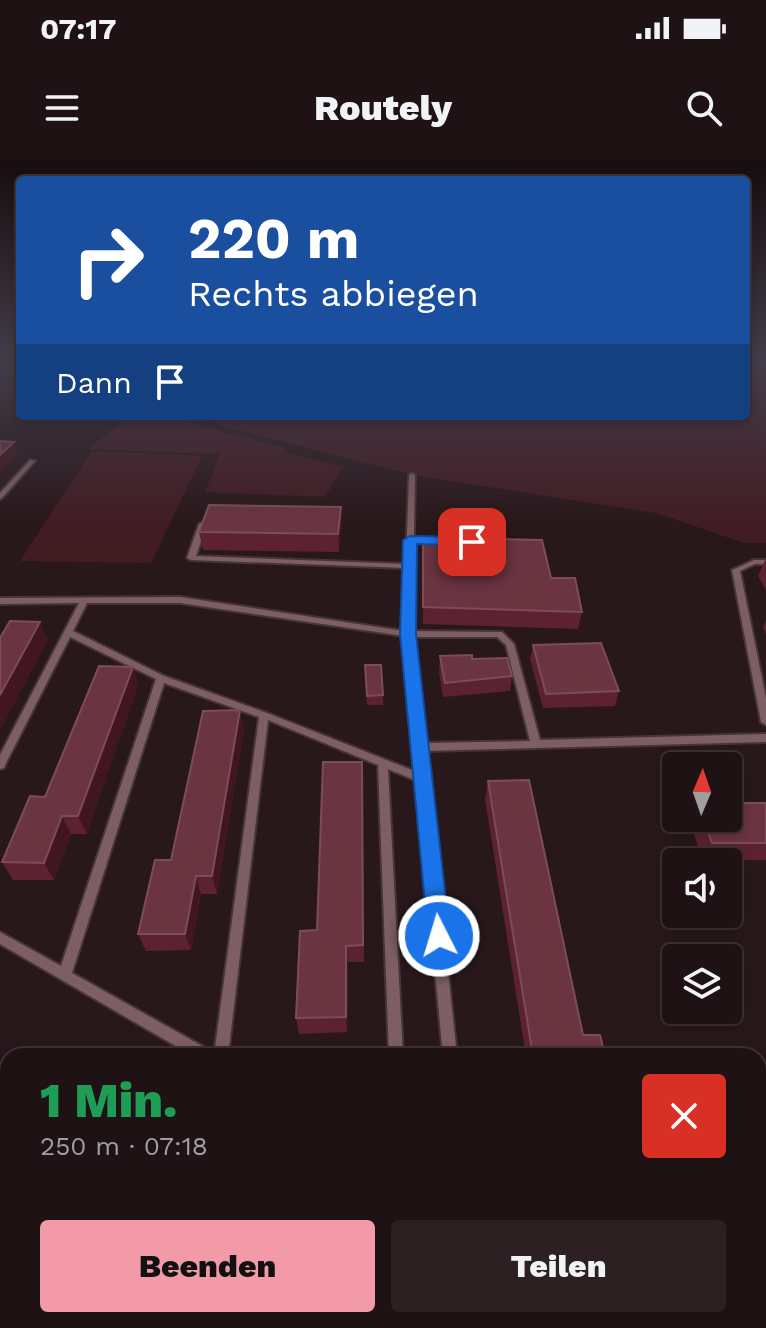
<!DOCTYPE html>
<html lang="de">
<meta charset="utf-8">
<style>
body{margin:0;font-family:"Work Sans",sans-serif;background:#2c2022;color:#f1f3f6;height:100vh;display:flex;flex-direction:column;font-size:30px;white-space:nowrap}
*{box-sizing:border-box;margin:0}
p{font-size:26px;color:#a19ea0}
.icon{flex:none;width:44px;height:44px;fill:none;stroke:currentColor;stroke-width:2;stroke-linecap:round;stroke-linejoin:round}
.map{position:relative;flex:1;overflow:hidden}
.panel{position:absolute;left:0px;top:888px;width:766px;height:280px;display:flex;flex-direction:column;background:#1f1214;border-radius:24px 24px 0 0;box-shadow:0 4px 12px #0003,0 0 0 2px #3c3234}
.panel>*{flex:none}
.guide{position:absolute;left:16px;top:16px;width:734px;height:244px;border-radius:8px;box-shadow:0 4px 12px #0003,0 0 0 2px #3c3234;background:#1a4fa0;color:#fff;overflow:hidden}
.needle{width:52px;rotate:2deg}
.controls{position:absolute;left:662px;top:592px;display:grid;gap:16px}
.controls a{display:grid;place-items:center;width:80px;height:80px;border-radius:8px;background:#1f1214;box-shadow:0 4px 12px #0003,0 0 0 2px #3c3234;font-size:40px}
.pin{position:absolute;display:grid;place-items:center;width:68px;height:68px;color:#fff;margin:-34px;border-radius:16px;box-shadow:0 4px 12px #0006}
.me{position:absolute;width:88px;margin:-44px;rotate:355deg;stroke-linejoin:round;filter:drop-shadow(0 0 6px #0008)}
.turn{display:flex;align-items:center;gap:28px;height:168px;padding:0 40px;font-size:36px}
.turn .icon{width:104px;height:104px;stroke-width:2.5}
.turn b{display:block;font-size:56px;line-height:68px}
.then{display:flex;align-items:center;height:76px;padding:0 40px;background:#0003;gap:16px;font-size:30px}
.round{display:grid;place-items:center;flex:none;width:84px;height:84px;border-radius:8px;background:#2c2022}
.summary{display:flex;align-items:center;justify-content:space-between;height:136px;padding:0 40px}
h1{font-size:48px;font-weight:800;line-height:60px;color:#1e9e55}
.primary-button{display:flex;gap:16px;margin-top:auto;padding:16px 40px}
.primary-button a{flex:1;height:92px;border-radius:8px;background:#f39aa8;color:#111;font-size:32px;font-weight:800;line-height:92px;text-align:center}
.primary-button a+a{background:#2c2022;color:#f1f3f6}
.status{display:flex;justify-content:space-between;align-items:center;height:56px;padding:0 40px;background:#1f1214;direction:ltr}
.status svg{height:22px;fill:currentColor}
header{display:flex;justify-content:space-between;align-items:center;height:104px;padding:0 40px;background:#1f1214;font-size:36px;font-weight:800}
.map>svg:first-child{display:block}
.green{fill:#421c23}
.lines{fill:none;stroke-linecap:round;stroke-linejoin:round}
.lane-casing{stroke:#453538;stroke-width:4}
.lane{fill:#7d5e62;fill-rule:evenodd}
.wall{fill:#5c2230}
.shaded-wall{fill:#421620}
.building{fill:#6a3441;stroke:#7c4c58;stroke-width:2}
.route{fill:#1a73e8;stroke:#114b97;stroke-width:2}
</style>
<div class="status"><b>07:17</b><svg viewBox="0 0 49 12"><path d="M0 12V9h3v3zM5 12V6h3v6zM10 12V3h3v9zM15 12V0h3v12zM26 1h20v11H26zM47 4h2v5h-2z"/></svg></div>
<header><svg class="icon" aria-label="menu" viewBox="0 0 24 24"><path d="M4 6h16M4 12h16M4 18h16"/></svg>Routely<svg class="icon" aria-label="search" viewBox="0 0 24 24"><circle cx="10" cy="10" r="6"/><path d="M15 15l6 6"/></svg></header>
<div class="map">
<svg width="766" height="1168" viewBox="0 0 766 1168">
<rect width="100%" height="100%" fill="#29181b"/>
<path class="green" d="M746 201H766V383H744L656 353 412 315 185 256H746Z
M130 256H163L285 288 289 294 343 307 325 337 205 332 220 294 88 289Z
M92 291 202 296 151 403 20 401Z"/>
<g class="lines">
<defs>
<path id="lane" d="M30 300 35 301 2 338 0 339V333Z
M412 313 415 315 412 471 502 472 514 484 540 580 766 574V582L425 591 427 617 430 620 428 623 457 896H443L417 621 388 609 403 896H389L378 605 268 560 228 896H214L259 557 164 523 72 813 211 891 213 896H193L0 784V772L61 806 156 519 70 477 5 605 4 608 0 609V595L79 443 0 444V438L180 437 404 471 406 408 191 400 187 398 199 364 203 362 207 364 196 396 406 404 409 315ZM87 443H180L404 476 417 612 267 553 164 516 73 471ZM413 477H497L506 485 530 581 424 583Z
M754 400H766V404H755L740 411 766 538V565L761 562 732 410Z
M141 1160H158L155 1168H138Z
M470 1160H486L487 1168H471Z
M566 1160H582L583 1168H567Z"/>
</defs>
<use href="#lane" class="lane-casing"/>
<use href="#lane" class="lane"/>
</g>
<path class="wall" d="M342 365 339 392 203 390 199 372Z
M423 377 551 418 582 452 578 469 423 464Z
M766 398V430L758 416Z
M766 460V474L763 467Z
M533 485 619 531 615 546 543 548 530 499Z
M440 496 472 499 512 516 510 531 443 537 439 511Z
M365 505 383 535V545H367Z
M133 507 138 525 87 674H71L54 720H13L2 702Z
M244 569 217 734H201L191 790 146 791 138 774 171 700Z
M362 602 364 802H348L347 872 299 874 296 858 317 770Z
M488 621 583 875 605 896H526L485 639Z
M766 643V700H703L690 662 692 658H728Z"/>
<path class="shaded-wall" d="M14 282 18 295 0 313V295Z
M341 347 342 365 339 392 338 374Z
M40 462 48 480 0 571V535Z
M133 507 138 525 87 674 78 656Z
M240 550 244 569 217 734 212 716Z
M62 656 71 674 54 720 44 703Z
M196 716 201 734 191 790 185 774Z
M346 786 348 802 347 872 346 857Z"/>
<path class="building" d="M0 281 14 282 0 295Z
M209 345 341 347 338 374 199 372Z
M423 377 542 380 551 418H575L582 452 423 447Z
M10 461 40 462 0 535V478Z
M601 483 619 531 546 534 533 485Z
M472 495V499L507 498 512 516 445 523 440 496Z
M365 505H381L383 535 367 536Z
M99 506 133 507 78 656H62L44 703 2 702 30 636 45 637Z
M240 550 212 716H196L185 774H138L155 700H171L203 551Z
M323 602H362L363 785 346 786V857L296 858 300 771 317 770Z
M529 620 583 875H600L605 896H533L488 621Z
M728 643H766V683H712L703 658H728Z
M8 994V1138L6 1140 0 1136V1005Z
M344 1160H406V1168H344Z"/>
<linearGradient id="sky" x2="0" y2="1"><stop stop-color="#170d0f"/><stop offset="0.55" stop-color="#433d4a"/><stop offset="1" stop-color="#433d4a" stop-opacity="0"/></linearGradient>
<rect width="766" height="364" fill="url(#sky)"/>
<path class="route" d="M410 376 472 377 479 382 472 386 417 384 416 474 450 776 447 783 439 786 431 783 428 776 400 474 403 380Z"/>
</svg>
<div class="controls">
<a><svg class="needle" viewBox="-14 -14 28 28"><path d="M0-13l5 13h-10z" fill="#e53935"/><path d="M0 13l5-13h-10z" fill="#a19ea0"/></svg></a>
<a><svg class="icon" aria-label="sound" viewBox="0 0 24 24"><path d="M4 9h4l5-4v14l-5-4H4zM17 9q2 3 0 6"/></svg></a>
<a><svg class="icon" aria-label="layers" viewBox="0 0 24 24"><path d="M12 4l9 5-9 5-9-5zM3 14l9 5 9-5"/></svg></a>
</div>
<div class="pin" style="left:472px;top:382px;background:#d93025"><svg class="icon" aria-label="arrive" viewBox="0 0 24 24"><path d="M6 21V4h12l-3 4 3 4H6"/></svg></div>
<svg class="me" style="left:439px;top:776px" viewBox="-20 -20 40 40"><circle r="17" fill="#1a73e8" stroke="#fff" stroke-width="3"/><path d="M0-11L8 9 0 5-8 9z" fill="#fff"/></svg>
<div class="guide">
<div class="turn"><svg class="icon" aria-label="right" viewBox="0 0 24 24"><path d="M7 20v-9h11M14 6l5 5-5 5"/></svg><div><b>220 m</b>Rechts abbiegen</div></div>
<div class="then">Dann<svg class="icon" aria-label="arrive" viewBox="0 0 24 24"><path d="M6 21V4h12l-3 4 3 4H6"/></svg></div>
</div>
<section class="panel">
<div class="summary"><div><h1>1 Min.</h1><p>250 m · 07:18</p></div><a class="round" style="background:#d93025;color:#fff"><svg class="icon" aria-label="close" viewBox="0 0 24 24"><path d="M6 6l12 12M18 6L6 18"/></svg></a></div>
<div class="primary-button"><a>Beenden</a><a>Teilen</a></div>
</section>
</div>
